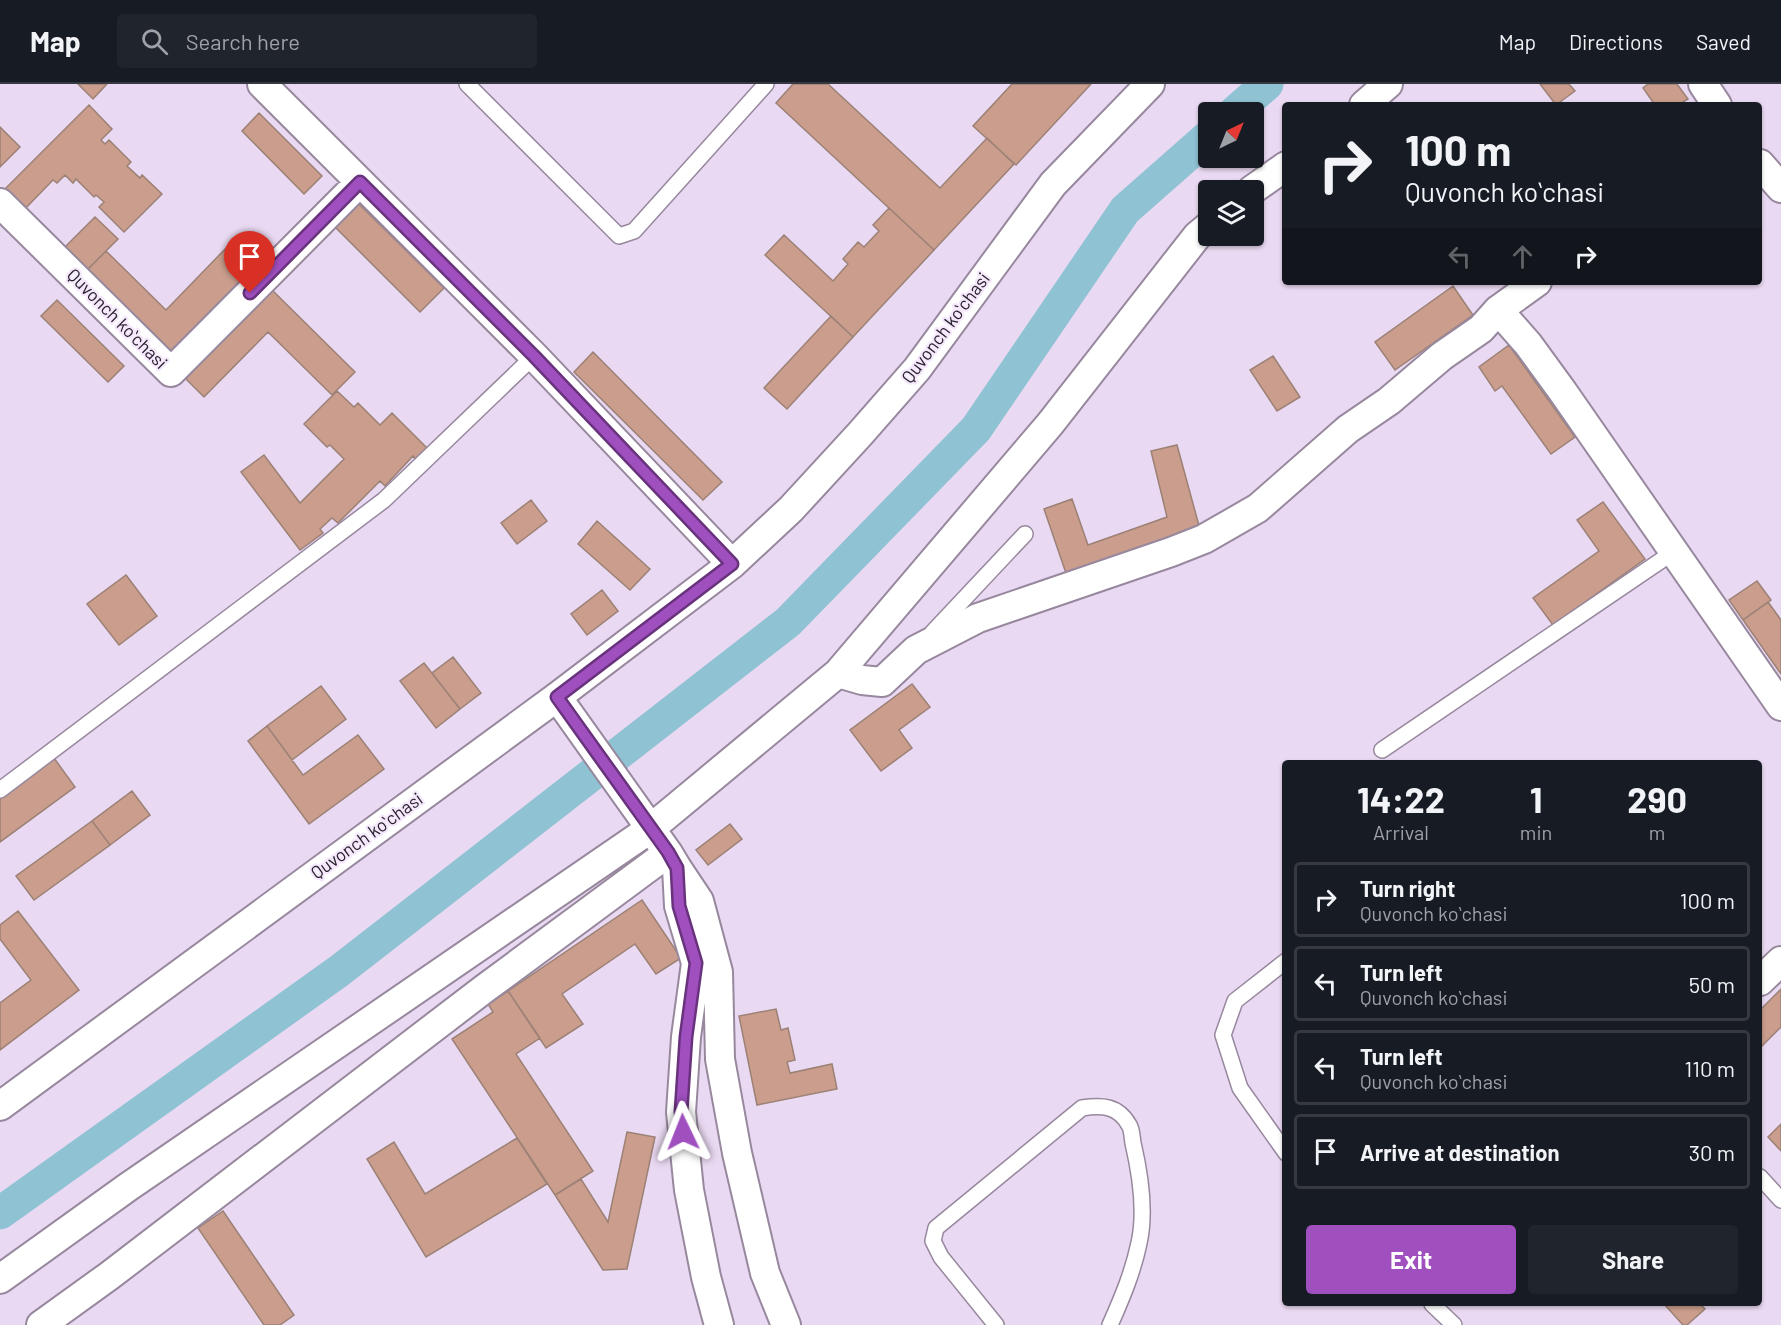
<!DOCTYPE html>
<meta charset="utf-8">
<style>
body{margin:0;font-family:Barlow,sans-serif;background:#20242c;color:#f1f3f6;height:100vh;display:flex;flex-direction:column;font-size:22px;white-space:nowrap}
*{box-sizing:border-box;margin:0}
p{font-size:20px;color:#9ea1a6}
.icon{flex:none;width:33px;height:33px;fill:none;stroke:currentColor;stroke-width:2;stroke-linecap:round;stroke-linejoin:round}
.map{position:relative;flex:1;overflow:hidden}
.sheet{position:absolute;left:1282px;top:676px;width:480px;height:546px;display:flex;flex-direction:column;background:#171b24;border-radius:6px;box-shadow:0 2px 4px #0004}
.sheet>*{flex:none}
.top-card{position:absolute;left:1282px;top:18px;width:480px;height:183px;border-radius:6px;box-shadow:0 2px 4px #0004;background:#171b24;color:#f1f3f6;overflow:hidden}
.needle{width:39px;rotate:43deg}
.tools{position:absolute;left:1198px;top:18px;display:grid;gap:12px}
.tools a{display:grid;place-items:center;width:66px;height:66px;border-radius:6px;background:#171b24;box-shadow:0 2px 4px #0004;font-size:30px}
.pin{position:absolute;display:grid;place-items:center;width:51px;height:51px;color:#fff;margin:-62px -26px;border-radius:50% 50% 50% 0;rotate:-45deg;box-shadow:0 0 6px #0007}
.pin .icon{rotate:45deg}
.me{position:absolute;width:66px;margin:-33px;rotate:358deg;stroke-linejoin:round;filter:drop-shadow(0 0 4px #0008)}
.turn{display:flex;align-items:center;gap:21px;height:126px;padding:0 24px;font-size:27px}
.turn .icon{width:78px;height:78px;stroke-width:2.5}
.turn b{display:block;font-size:42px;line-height:51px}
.lanes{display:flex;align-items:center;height:57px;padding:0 24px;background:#0003;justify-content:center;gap:30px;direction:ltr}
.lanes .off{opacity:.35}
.eta{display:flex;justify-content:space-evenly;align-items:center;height:102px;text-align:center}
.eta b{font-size:36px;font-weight:700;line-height:42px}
.action{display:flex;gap:12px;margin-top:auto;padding:12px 24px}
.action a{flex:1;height:69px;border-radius:6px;background:#a04fbf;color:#fff;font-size:24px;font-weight:700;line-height:69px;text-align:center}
.action a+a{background:#20242c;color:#f1f3f6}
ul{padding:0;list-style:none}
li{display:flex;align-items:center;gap:18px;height:75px;margin:0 12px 9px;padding:0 12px;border:3px solid #363941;border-radius:6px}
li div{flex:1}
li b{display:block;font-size:22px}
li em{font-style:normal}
header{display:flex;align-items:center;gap:36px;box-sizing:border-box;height:84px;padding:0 30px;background:#171b24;border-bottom:2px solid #363941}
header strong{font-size:28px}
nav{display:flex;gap:33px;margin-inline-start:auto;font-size:21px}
.search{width:420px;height:54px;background:#20242c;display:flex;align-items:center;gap:15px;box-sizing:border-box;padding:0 21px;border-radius:6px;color:#9ea1a6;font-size:22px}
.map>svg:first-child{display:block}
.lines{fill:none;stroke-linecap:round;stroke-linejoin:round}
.canal{stroke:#8fc2d3;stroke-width:33}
.building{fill:#ca9d8c;stroke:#9c8176;stroke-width:1.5}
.lane-casing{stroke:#97889e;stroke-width:18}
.street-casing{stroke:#97889e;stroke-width:32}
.lane{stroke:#fff;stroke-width:15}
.street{stroke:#fff;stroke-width:28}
.route-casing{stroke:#68337c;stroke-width:15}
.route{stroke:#a04fbf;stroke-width:10}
.labels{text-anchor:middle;stroke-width:4.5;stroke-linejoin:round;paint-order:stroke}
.street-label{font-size:18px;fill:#27212a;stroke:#f5e8fc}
</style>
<header>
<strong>Map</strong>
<div class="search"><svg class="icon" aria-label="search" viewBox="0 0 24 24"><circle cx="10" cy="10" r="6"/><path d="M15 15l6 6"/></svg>Search here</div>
<nav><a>Map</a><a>Directions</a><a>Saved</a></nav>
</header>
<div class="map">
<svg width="1781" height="1241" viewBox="0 0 1781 1241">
<rect width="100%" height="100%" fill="#ead9f2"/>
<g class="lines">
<path class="canal" d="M1235 28 1267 0
M0 1129 339 887 788 538 976 345 1125 126 1209 52"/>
</g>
<path class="building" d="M78 0H107L93 15Z
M793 0H828L940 104 987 54 1014 80 934 166 776 19Z
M1012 0H1091L1016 81 973 42Z
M1540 0H1569L1575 7 1556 21Z
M1648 0H1677L1688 15 1678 21H1655L1643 4Z
M89 21 112 45 101 56 105 60 109 56 131 78 127 82 140 94 142 91 162 110 124 148 99 123 104 118 96 111 94 113 76 95 73 99 65 91 57 99 53 96 23 127 3 107Z
M259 29 322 92 304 110 242 47Z
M0 43 20 63 0 83Z
M356 117 444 204 420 228 333 141Z
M889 124 934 166 853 253 765 171 784 151 833 197 848 180 843 175 858 158 864 163 879 147 873 141Z
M95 133 118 155 81 192 58 170Z
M228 162 255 190 168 277 81 192 106 167 166 226Z
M1453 202 1473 231 1395 286 1375 258Z
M270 204 355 288 332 311 268 248 204 313 183 292Z
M57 216 124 282 108 298 41 232Z
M831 232 853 253 787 325 764 304Z
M1509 261 1575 353 1551 370 1502 302 1495 307 1479 283Z
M593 268 722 398 703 416 574 288Z
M1273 272 1300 313 1277 327 1250 286Z
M337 307 354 323 358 319 380 341 392 329 429 366 417 377 413 372 385 402 380 397 338 439 332 434 320 445 323 449 300 466 241 388 264 371 300 419 344 375 330 361 327 363 304 340Z
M1177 361 1201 449 1068 495 1044 425 1072 415 1088 461 1167 433 1151 367Z
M531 416 547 437 517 460 501 439Z
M1603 418 1645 475 1553 541 1533 514 1599 467 1577 436Z
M597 437 650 485 630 506 578 460Z
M126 491 157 532 119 561 87 520Z
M1757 497 1771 516 1743 536 1729 516Z
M602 506 618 527 587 551 571 530Z
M1768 518 1781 536V590L1743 536Z
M453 573 481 609 460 625 432 589Z
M424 579 460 625 436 644 400 597Z
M912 600 930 623 899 646 912 664 881 687 850 646Z
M321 602 346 635 292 676 267 642Z
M267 642 303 691 358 651 384 685 309 740 248 657Z
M54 674 75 703 0 758V714Z
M132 707 150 731 110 761 92 737Z
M92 737 110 761 34 816 16 792Z
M730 740 742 755 708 781 696 766Z
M642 816 681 874 656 890 635 860 562 910 583 940 546 964 508 907Z
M18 827 79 906 0 966V919L31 896 0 855V841Z
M1781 905V943L1760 964V926Z
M508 907 540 954 516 970 593 1087 555 1111 452 955 493 928 488 920Z
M776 925 781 946 788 944 795 976 787 978 790 989 832 980 837 1005 757 1021 739 932Z
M1781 1040V1067L1768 1053Z
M627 1048 655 1053 627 1185 603 1186 555 1111 581 1095 608 1138Z
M517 1054 547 1100 426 1173 367 1075 394 1058 425 1110Z
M223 1127 294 1231 280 1241H264L198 1144Z
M1664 1220H1700L1705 1225 1687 1241H1683Z"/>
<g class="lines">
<defs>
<path id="lane" d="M467 0 619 152 634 147 766 0
M932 549 1025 450
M1382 666 1675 467
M0 706 384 416 534 272
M1286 877 1235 917 1223 951 1240 1004 1286 1069
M1760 1093 1781 1116
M1432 1220 1454 1241
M996 1241 941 1173 933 1157 936 1144 1082 1024C1101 1021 1118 1021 1129 1041 1132 1045 1132 1053 1133 1059 1140 1089 1146 1128 1139 1159 1133 1188 1122 1214 1110 1241"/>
<path id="street" d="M262 0 534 272 732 480
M1703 0 1717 21
M1364 21 1388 0
M1760 80 1781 104
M1252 106 1286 82
M0 119 171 288 360 98
M1537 198 1498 226 1528 260 1563 308 1781 622
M838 589 862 596 882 598 916 566 978 534 1171 468 1204 455 1258 424 1348 345 1389 317 1442 272 1481 245 1498 226
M557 613 668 769 677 784 679 822 696 879 686 953 681 1028 689 1106 706 1193 719 1241
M677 784 699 817 718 888 720 975 737 1069 765 1189 786 1241
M1760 897 1781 877
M0 1022 557 613 732 480 791 425 860 350 917 285 1053 100 1150 0
M0 1195 128 1103 650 745 838 589 1050 340 1197 152 1209 142
M41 1241 109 1192 484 905 668 769"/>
</defs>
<use href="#lane" class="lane-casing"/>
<use href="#street" class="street-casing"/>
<use href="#lane" class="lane"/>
<use href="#street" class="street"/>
</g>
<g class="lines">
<defs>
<path id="route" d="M250 209 360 98 534 272 732 480 557 613 668 768 677 784 679 822 696 879 686 953 681 1028 683 1048"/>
</defs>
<use href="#route" class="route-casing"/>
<use href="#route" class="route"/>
</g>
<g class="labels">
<g class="street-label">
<text transform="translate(117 235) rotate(45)" y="6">Quvonch koʻchasi</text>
<text transform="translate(946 244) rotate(-53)" y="6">Quvonch koʻchasi</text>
<text transform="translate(367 752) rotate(-36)" y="6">Quvonch koʻchasi</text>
</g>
</g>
</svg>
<div class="tools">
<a><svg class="needle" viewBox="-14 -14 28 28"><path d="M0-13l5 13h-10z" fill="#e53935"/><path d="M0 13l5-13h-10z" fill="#9ea1a6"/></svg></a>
<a><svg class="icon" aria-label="layers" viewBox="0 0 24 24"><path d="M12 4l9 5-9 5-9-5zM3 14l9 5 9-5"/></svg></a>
</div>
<div class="pin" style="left:250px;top:209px;background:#d93025"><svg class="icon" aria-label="arrive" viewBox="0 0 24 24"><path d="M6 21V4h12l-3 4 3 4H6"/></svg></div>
<svg class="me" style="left:683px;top:1048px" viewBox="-20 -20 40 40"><path d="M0-17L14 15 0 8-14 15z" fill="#a04fbf" stroke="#fff" stroke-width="4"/></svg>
<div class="top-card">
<div class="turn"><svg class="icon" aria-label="right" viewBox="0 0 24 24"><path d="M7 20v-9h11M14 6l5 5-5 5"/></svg><div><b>100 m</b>Quvonch koʻchasi</div></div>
<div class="lanes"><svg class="icon off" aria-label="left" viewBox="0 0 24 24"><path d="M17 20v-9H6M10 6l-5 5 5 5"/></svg><svg class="icon off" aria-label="ahead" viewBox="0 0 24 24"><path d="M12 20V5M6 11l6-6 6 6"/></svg><svg class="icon" aria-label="right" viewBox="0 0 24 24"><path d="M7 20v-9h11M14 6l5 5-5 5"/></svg></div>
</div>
<section class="sheet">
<div class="eta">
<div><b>14:22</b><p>Arrival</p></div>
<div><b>1</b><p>min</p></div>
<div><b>290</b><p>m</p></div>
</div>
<ul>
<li><svg class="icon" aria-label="right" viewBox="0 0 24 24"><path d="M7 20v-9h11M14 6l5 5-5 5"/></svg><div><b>Turn right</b><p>Quvonch koʻchasi</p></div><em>100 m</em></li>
<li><svg class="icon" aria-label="left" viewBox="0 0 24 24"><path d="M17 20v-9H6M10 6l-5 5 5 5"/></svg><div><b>Turn left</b><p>Quvonch koʻchasi</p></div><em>50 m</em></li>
<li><svg class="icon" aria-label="left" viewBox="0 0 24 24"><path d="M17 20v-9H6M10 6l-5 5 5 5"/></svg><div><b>Turn left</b><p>Quvonch koʻchasi</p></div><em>110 m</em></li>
<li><svg class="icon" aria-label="arrive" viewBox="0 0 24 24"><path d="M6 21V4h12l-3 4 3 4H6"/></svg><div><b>Arrive at destination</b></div><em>30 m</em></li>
</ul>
<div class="action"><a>Exit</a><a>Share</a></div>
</section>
</div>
